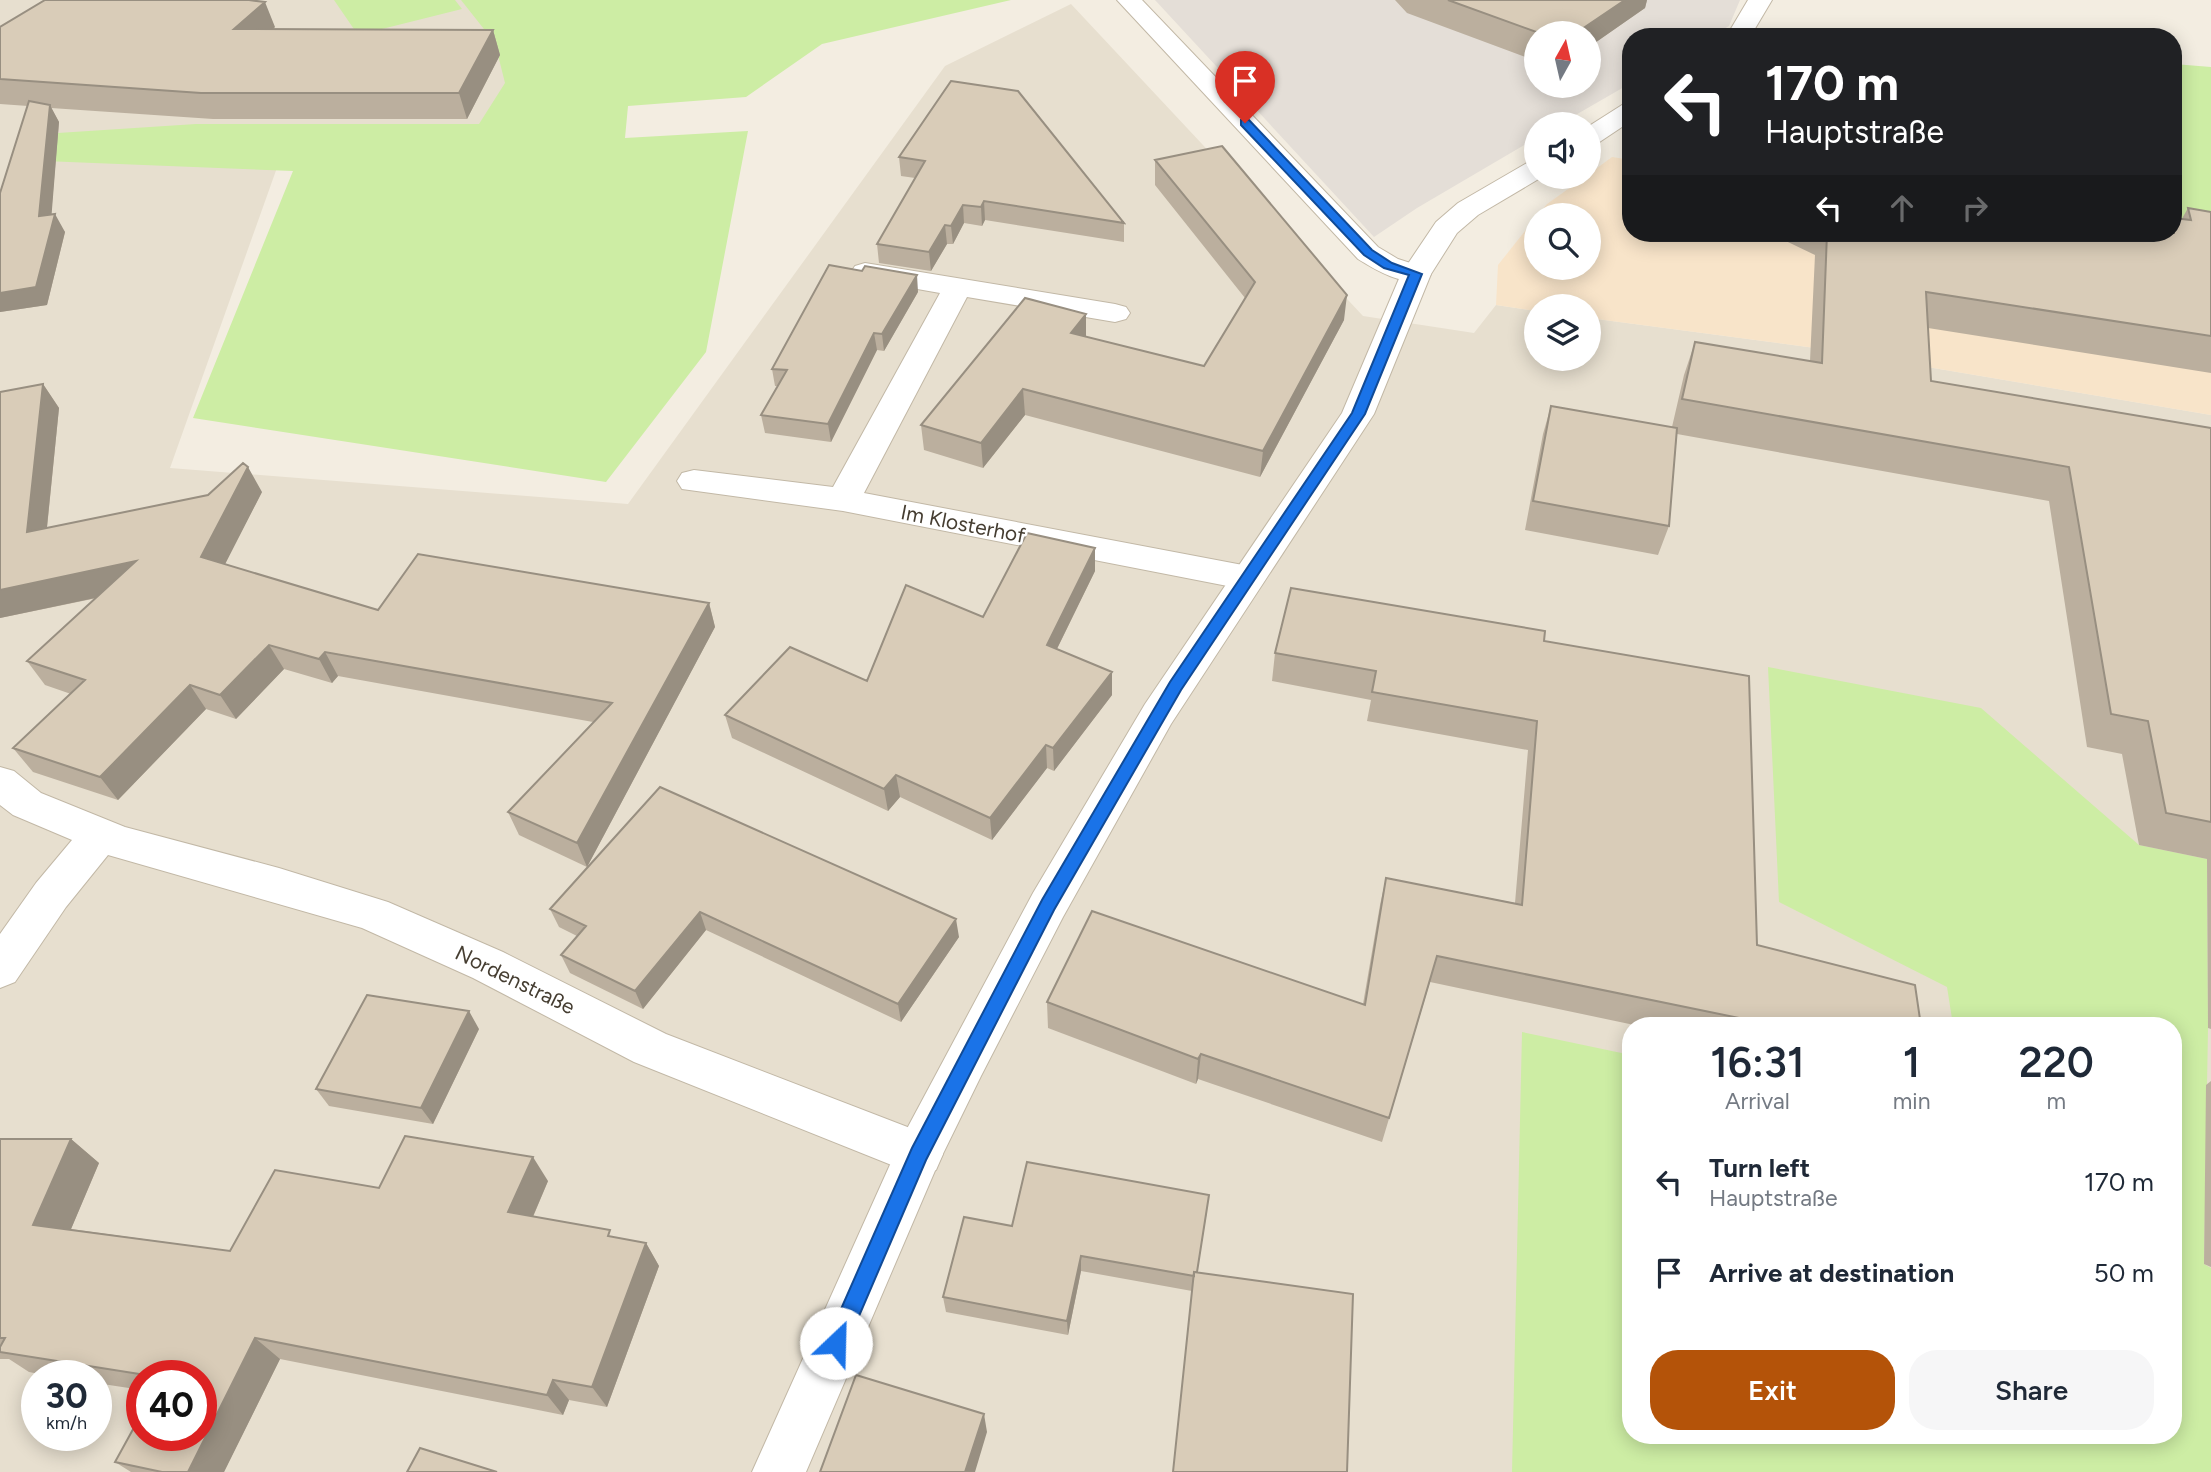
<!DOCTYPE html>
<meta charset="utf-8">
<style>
body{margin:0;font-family:Figtree,sans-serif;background:#f6f6f7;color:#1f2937;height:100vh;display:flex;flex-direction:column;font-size:26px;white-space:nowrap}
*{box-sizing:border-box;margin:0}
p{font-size:23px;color:#747a83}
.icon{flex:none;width:38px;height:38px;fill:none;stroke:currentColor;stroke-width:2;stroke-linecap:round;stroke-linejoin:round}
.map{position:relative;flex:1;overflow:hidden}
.details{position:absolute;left:1622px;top:1017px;width:560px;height:427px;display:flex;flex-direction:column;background:#fff;border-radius:28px;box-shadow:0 4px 18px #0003}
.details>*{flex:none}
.guide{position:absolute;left:1622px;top:28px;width:560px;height:214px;border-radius:28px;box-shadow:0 4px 18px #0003;background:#202124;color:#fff;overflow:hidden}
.needle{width:46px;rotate:8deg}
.controls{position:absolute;left:1524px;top:21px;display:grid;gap:14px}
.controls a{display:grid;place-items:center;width:77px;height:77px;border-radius:50%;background:#fff;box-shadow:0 4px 18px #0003;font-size:35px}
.speed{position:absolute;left:21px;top:1360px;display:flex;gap:14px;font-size:35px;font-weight:700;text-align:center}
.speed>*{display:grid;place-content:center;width:91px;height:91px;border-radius:50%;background:#fff;box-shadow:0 4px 18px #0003;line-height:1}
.speed small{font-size:18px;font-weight:400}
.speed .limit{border:10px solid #d22;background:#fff;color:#111}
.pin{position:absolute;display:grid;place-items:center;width:60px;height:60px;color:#fff;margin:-72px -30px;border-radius:50% 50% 50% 0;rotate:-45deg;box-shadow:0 0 7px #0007}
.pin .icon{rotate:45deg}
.me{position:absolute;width:77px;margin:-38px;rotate:24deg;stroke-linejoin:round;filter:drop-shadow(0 0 5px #0008)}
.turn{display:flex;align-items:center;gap:24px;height:147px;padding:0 28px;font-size:32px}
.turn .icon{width:91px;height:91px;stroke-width:2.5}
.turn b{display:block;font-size:49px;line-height:60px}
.lanes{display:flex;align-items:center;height:66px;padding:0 28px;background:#0003;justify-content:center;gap:35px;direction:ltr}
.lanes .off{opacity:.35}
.eta{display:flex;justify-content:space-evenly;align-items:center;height:119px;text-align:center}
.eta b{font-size:42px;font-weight:600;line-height:49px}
.button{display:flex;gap:14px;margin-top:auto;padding:14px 28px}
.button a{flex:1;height:80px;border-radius:28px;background:#b45309;color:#fff;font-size:28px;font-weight:600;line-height:80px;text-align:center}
.button a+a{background:#f6f6f7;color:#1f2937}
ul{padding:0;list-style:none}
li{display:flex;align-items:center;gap:21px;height:91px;padding:0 28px}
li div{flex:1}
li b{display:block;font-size:26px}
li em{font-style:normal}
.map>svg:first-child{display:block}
.residential{fill:#e7dfcf;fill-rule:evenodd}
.commercial{fill:#f8e4c9}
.industrial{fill:#e4ded7;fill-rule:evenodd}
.green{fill:#cdeda4}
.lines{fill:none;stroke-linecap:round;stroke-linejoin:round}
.minor-casing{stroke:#c2b8a6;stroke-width:2}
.tertiary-casing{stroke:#c2b8a6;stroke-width:2}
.minor{fill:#fff;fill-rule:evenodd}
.tertiary{fill:#fff;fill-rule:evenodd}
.wall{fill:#bbaf9e}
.shaded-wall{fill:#988f81}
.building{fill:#d9ccb8;stroke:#988f81;stroke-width:2}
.route{fill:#1a73e8;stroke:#114b97;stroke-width:2}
.labels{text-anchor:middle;stroke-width:5;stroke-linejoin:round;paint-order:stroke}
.street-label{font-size:21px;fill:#453d31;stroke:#fff}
</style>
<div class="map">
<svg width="2211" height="1472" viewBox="0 0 2211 1472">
<rect width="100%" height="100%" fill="#f3ede1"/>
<path class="residential" d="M0 0H481L544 126 284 148 170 468 628 504 945 66 1071 4 1363 316 1474 333 1496 305 1536 311V359H1589V318L1815 348 2211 415V1472H0ZM1631 1026H2174V1435H1631ZM37 1376H96V1435H37ZM142 1376H201V1435H142Z"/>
<path class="commercial" d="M1612 157 1631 160V233H2174L2211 227V415L1815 348 1589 318V306H1536V311L1496 305 1498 265 1536 217V268H1589V215H1538L1547 204 1585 177H1589V174Z"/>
<path class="industrial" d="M1155 0H1740L1729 26 1710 37H1631V83L1560 124H1536V138L1417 208 1374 237ZM1536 33H1589V86H1536Z"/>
<path class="green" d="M334 0H455L462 9 358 35Z
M461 0H1011L822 44 746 97 628 106 625 138 748 131 706 352 606 482 193 418 293 171 44 161 58 133 196 124H479L505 83 495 43Z
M2174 64 2211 67V227L2174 223Z
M1768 667 1981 708 2139 845 2207 859 2208 1028 2204 1264 2211 1268V1472H1512L1522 1032 1631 1055V1435H2174V1026L1953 1025 1947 987 1779 902Z"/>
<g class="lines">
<defs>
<path id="minor" d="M1117 0H1142L1378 247 1398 259 1426 268 1431 274 1426 280C1403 286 1377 271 1358 259Z
M865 263 1115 304 1126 307 1130 313 1126 319 1115 322 967 297 864 493 1248 566 1260 569 1266 578 1260 587 1248 590 843 511 682 489 677 481 682 473 694 470 833 487 940 293 855 278 851 272 855 266Z
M0 767 14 771 41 793 125 827 279 868 388 902 503 952 666 1034 936 1138 943 1154 936 1170 919 1176 634 1062 473 978 362 928 108 855 66 907 15 982 0 988V934L36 883 72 840 13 815 0 805Z"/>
<path id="tertiary" d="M1748 0H1772L1750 37H1726Z
M1631 102V121L1598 143 1589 145V126L1622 105Z
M1536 161V177H1542L1478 215 1457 233 1431 274 1374 414 1171 724 1063 917 981 1076 937 1166 806 1472H752L902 1138 1033 893 1145 704 1342 413 1401 274 1436 222 1458 203 1527 163Z"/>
</defs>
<use href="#minor" class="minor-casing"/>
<use href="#tertiary" class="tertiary-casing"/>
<use href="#minor" class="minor"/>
<use href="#tertiary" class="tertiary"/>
</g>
<path class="wall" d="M1395 0H1647L1645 8 1589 47V33H1536V61L1407 13Z
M0 27H275L273 29 493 30 500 55 467 119H213L51 108 59 122 51 215 65 232 47 305 0 312V193L28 106 0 104Z
M951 81 1124 223V242L985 220 982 226 964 223 953 244H947L931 271 879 263 877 244 915 178 901 176 899 157Z
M1155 160 1344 320 1260 477 1025 415 983 468 924 450 921 425 1086 337 1204 366 1245 298 1155 185Z
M2188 208 2211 212V373L1928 328 1931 381 2211 428V1029L2208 1028 2207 859 2139 845 2122 754 2087 747 2049 501 1677 434 1669 526 1658 555 1525 530 1543 434 1551 406 1672 427 1684 375 1695 342 1810 361 1815 255 1769 233H2174Z
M918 292 884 351 877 350 831 442 765 433 761 415 778 386H775L772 369Z
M43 384 59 408 47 528 262 492 224 564 378 610 709 603 715 627 587 867 519 835 508 812 593 722 338 676 332 683 284 669 236 719 206 709 118 800 33 772 13 748 71 694 45 685 27 661 97 598 0 618V392Z
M1095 548V571L1057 649 1112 672V695L1054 771 1047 768 992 840 900 797 888 811 732 738 725 715 867 681 983 617Z
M1544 641 1757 945 1921 1026H1639L1430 982 1382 1142 1198 1079 1196 1084 1048 1028 1047 1002 1363 1004 1380 905 1386 878 1515 903 1528 750 1367 721 1371 700 1272 681 1275 653Z
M660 787 959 937 901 1022 706 930 643 1009 570 973 561 955 577 936 559 927 550 909Z
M479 1029 433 1124 329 1106 316 1089Z
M2211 1081V1267L2204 1264 2206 1085Z
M0 1139H71L99 1163 71 1229 230 1251 379 1188 548 1181 533 1217 615 1238 646 1243 659 1266 607 1407 569 1400 563 1415 280 1359 224 1472H131L115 1462 201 1376H142V1390L96 1383V1376H50L29 1372 9 1359H0Z
M1207 1211 1197 1273 1192 1291 1081 1271 1068 1335 946 1312 943 1297 1012 1226Z"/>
<path class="shaded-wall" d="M1625 0H1647L1645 8 1589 47V33H1576Z
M265 2 275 27 245 55 234 29Z
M493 30 500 55 467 119 459 93Z
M50 105 59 122 50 234 39 216Z
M984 201 985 220 982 226 981 207Z
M963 205 964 223 953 244 951 226Z
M55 214 65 232 47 305 0 312V293Z
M945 225 947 244 931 271 929 252Z
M917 275 918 292 884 351 882 334Z
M1347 295 1344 320 1260 477 1263 451Z
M1086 314V339L1071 333Z
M874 333 877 350 831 442 828 424Z
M43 384 59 408 44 556 27 532Z
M1023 389 1025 415 983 468 981 443Z
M248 467 262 492 216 582 201 557Z
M1095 548V571L1048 667 1047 645Z
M136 561 152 586 0 618V590Z
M709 603 715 627 587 867 577 843Z
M269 645 284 669 236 719 220 695Z
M325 652 338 676 332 683 319 659Z
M1112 672V695L1054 771 1053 748Z
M190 685 206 709 118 800 100 777Z
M1046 745 1047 768 992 840 990 818Z
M896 775 900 797 888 811 884 789Z
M700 912 706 930 643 1009 635 991Z
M956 919 959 937 901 1022 898 1004Z
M469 1011 479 1029 433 1124 421 1108Z
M1201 1054 1198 1079 1196 1084 1198 1059Z
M71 1139 99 1163 63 1248 33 1225Z
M533 1157 548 1181 525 1235 508 1212Z
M646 1243 659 1266 607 1407 592 1387Z
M1081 1256V1271L1068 1335 1067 1321Z
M255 1338 280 1359 224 1472H188Z
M553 1380 569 1400 563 1415 547 1395Z
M984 1414 987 1432 975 1472H965Z"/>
<path class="building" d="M45 0H249L265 2 234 29 493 30 459 93H201L0 79V27Z
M1448 0H1625L1576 33H1539Z
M951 81 1018 91 1124 223 984 201 981 207 963 205 951 226 945 225 929 252 877 244 925 161 899 157Z
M29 101 50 105 39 216 55 214 36 287 0 293V193Z
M1222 146 1347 295 1263 451 1023 389 981 443 921 425 1025 298 1086 314 1071 333 1204 366 1255 282 1155 160Z
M2188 208 2211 212V336L1926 292 1931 381 2211 428V822L2166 813 2148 721 2111 714 2069 467 1682 399 1695 342 1822 363 1827 233H2174V218L2191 220Z
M829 265 862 271 865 266 917 275 882 334 874 333 828 424 761 415 787 370 772 369Z
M43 384 27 532 208 495 243 463 248 467 201 557 378 610 418 554 709 603 577 843 508 812 612 703 325 652 319 659 269 645 220 695 190 685 100 777 13 748 85 680 27 661 136 561 0 590V392Z
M1551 406 1677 428 1669 526 1533 501Z
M1027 533 1095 548 1047 645 1112 672 1053 748 1046 745 990 818 896 775 884 789 725 715 790 647 867 681 906 585 983 617Z
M1291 588 1545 631 1544 641 1749 676 1757 945 1915 985 1921 1026H1778L1437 956 1389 1118 1201 1054 1198 1059 1047 1002 1092 911 1365 1005 1386 878 1522 905 1537 721 1372 692 1376 671 1275 653Z
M660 787 956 919 898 1004 700 912 635 991 561 955 586 926 550 909Z
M367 995 469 1011 421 1108 316 1089Z
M405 1136 533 1157 508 1212 610 1230 608 1236 646 1243 592 1387 553 1380 547 1395 255 1338 188 1472H162L115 1462 142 1413V1435H201V1376H152L0 1352V1347L5 1338H0V1139H71L33 1225 230 1251 275 1170 379 1188Z
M1027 1162 1209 1195 1197 1272H1194V1276L1081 1256 1067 1321 943 1297 964 1217 1012 1226Z
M1194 1272 1353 1294 1347 1472H1173Z
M856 1375 984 1414 965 1472H820Z
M420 1448 497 1472H407Z"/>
<path class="route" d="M1241 120H1249L1372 250 1392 263 1422 274 1365 414 1181 690 1054 910 926 1160 844 1351 836 1354 829 1351 826 1343 912 1148 1042 900 1170 682 1352 413 1409 275 1384 268 1364 255 1241 125Z"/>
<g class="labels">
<g class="street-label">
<text transform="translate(963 524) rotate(11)" y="7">Im Klosterhof</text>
<text transform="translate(515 980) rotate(26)" y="7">Nordenstraße</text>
</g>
</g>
</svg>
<div class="controls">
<a><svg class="needle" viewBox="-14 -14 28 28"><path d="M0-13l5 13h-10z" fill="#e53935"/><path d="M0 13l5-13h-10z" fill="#747a83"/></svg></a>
<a><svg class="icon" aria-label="sound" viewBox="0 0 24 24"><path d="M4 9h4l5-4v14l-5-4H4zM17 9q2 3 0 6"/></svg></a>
<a><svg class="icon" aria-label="search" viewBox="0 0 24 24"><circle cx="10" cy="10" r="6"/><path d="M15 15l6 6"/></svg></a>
<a><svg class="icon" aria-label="layers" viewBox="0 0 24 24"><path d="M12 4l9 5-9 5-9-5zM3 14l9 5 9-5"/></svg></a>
</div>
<div class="speed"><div>30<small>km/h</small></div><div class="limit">40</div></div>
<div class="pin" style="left:1245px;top:123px;background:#d93025"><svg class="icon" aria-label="arrive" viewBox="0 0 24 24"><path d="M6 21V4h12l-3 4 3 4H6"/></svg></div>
<svg class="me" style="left:836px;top:1343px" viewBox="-20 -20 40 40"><circle r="19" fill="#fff"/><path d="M0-13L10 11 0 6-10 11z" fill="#1a73e8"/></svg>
<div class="guide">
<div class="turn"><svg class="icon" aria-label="left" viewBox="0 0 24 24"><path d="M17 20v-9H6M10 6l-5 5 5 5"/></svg><div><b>170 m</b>Hauptstraße</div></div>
<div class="lanes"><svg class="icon" aria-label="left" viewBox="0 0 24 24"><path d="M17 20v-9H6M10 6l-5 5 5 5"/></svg><svg class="icon off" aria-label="ahead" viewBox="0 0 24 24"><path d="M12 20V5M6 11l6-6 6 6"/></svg><svg class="icon off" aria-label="right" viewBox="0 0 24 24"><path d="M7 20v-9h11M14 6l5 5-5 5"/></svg></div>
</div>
<section class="details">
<div class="eta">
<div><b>16:31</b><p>Arrival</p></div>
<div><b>1</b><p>min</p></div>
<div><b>220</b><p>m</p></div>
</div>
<ul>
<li><svg class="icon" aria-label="left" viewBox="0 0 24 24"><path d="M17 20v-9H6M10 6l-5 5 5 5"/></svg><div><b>Turn left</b><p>Hauptstraße</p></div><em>170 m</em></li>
<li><svg class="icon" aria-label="arrive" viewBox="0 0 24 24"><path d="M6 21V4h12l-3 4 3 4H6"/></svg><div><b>Arrive at destination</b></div><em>50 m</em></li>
</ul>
<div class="button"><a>Exit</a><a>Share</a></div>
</section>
</div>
